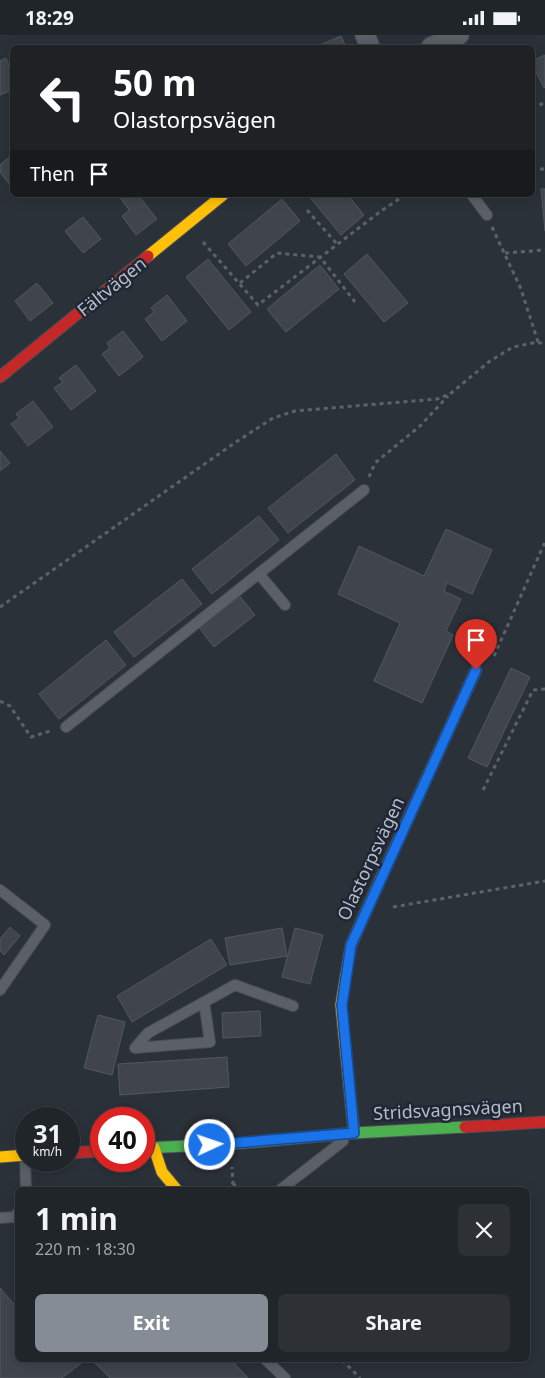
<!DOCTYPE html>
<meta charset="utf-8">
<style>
body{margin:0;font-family:"Noto Sans",sans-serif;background:#2d3136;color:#f1f3f6;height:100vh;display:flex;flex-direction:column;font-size:19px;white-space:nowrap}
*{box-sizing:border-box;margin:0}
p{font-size:16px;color:#a2a5a8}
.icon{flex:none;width:28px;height:28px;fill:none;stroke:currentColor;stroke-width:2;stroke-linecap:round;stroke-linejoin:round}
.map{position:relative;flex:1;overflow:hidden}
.sheet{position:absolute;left:15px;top:1152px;width:515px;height:175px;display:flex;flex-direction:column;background:#20252a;border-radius:8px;box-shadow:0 2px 12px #0003,0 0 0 1px #3d4247}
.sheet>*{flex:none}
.banner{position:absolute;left:10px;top:10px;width:525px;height:152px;border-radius:8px;box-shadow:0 2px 12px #0003,0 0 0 1px #3d4247;background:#202124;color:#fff;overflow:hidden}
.speed{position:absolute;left:15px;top:1072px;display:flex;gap:10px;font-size:25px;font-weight:700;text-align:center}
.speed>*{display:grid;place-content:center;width:65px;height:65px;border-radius:50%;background:#20252a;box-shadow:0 2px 12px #0003,0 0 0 1px #3d4247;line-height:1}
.speed small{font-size:12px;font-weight:400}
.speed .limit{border:8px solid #d22;background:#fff;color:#111}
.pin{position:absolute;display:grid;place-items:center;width:42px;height:42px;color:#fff;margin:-51px -21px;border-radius:50% 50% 50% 0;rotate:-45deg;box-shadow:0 0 5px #0007}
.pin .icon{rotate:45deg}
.me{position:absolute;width:55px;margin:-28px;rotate:87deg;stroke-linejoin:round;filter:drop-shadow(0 0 4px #0008)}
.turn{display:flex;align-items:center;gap:18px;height:105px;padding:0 20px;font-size:22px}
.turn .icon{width:65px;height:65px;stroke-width:2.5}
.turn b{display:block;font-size:35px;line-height:42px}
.then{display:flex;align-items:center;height:48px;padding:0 20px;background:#0003;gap:10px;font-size:19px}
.round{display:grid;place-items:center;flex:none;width:52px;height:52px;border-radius:8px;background:#2d3136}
.head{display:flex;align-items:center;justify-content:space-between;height:85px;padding:0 20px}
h1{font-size:30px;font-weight:700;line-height:38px}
.cta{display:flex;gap:10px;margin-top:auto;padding:10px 20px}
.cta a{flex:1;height:58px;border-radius:8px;background:#858c96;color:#fff;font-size:20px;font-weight:700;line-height:58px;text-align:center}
.cta a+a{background:#2d3136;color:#f1f3f6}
.status{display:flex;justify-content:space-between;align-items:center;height:35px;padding:0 25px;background:#20252a;direction:ltr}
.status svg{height:14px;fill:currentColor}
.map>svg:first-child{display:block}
.building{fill:#40454c;stroke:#53585f}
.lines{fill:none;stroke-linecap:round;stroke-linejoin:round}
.lane-casing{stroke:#494d55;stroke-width:12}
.street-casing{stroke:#494d55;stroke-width:21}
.fast-casing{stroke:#494d55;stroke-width:13}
.slow-casing{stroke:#494d55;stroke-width:13}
.jam-casing{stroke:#494d55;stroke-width:13}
.path{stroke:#5c6368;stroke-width:3;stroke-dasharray:4 4;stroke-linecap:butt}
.lane{stroke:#5b5f66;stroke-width:10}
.street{stroke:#5b5f66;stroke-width:19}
.fast{stroke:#4caf50;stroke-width:11}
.slow{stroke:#ffc107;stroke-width:11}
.jam{stroke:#c62828;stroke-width:11}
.route-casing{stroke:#114b97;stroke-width:12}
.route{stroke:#1a73e8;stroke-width:9}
.labels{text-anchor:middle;stroke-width:5;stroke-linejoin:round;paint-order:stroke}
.street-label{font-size:18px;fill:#b5bdc9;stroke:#1e2733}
</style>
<div class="status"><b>18:29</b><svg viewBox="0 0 49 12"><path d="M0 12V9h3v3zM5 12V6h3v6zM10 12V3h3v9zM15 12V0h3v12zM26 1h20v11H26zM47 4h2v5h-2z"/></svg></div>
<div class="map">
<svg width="545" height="1343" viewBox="0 0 545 1343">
<rect width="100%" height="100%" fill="#2b3138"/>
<path class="building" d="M341 1 346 12H315Z
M545 20V52L544 53 532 29V26Z
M6 23 12 38V55L0 60V26Z
M12 120V153L0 137V130Z
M541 154H545V196Z
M118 160H138L157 184 136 200 122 181 129 175Z
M308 160H348L364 180 341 200Z
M282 164 300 186 246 231 228 209Z
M83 182 101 204 83 218 65 196Z
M367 219 408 268 384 287 344 239Z
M208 224 251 277 229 295 186 242Z
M320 230 339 254 286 297 267 274Z
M37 248 53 268 30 286 15 266Z
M167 260 187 286 162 306 145 284 154 277 151 273Z
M123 296 143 322 119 341 102 319 110 313 107 308Z
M76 330 96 356 71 375 54 353 63 347 59 343Z
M33 366 53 392 28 411 11 389 19 383 16 379Z
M0 416 10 428 0 436Z
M336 419 355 445 288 498 268 473Z
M259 481 279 505 212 559 192 534Z
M446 494 492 515 472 559 447 548 444 556 461 564 446 596 453 600 422 668 374 646 400 588 338 559 359 511 424 541Z
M182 544 202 569 134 622 114 597Z
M237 558 255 580 214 612 197 590Z
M106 605 126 630 59 684 39 659Z
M511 633 530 642 487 732 468 723Z
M10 892 20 901 4 920 0 916V904Z
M282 893 287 921 230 930 225 903Z
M295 893 323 900 310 949 282 942Z
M211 904 227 930 132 987 117 961Z
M260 976 261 1001 223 1003 222 978Z
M98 980 125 987 112 1040 84 1033Z
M227 1022 229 1052 120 1060 118 1029Z
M0 1253 14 1269 18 1266V1325H85L62 1343H0Z
M98 1325H231L248 1343H110L95 1328Z"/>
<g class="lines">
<defs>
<path id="lane" d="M472 160 487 180
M259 539 285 570
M66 692 364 455
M0 855 45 890 0 955
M204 967 210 1007 135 1013 148 998 235 950 293 971
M25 1121 26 1155
M280 1155 343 1106
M0 1183 14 1182 18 1178
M266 1325 285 1343"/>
<path id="street" d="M365 0 370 12
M431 12 459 0"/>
<path id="fast" d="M144 1113 230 1109 354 1098 465 1092"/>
<path id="slow" d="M148 221 223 160
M354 1098 341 970 351 910 382 841
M154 1113 162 1137 177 1155
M0 1122 26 1120"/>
<path id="jam" d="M0 342 148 221
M382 841 476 635
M465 1092 545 1087
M69 1118 101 1116"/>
</defs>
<use href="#lane" class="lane-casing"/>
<use href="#street" class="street-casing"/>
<use href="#fast" class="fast-casing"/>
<use href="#slow" class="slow-casing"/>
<use href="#jam" class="jam-casing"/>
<path class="path" d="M532 69 538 71 545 67
M532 134H545
M307 175 337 209
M492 192 521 254 538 307
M203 207 258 270 381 176 405 160
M505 218 545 215
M240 248 277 218 320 222 355 267
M369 442 375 428 420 391 448 361
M0 572 236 407 273 383 295 376 437 364 450 359 490 326 513 312 538 307 545 310
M494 621 545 507
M0 666 10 671 31 702 53 695
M483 755 533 655 545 654
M393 872 545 846
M233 1148 239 1155
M226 1155 233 1148 232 1132
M342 1325 360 1343"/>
<use href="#lane" class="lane"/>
<use href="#street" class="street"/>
<use href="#fast" class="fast"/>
<use href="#slow" class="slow"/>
<use href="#jam" class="jam"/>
</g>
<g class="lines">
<defs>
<path id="route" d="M210 1110 354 1098 342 970 351 910 476 635"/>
</defs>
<use href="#route" class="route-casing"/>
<use href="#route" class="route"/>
</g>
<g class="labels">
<g class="street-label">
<text transform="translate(112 252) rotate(-39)" y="6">Fältvägen</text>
<text transform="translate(371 824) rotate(-65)" y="6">Olastorpsvägen</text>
<text transform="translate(448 1075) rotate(-3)" y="6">Stridsvagnsvägen</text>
</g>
</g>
</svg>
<div class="speed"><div>31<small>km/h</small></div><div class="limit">40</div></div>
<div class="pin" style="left:476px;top:635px;background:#d93025"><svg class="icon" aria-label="arrive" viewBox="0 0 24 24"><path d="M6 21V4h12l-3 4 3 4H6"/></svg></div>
<svg class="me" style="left:210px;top:1110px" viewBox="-20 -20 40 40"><circle r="17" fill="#1a73e8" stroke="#fff" stroke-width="3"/><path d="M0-11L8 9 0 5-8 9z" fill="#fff"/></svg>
<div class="banner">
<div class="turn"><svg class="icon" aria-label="left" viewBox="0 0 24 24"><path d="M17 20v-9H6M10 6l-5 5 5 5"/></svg><div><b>50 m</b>Olastorpsvägen</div></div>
<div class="then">Then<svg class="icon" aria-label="arrive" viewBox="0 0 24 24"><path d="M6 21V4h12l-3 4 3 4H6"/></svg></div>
</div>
<section class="sheet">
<div class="head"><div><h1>1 min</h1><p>220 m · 18:30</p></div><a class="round"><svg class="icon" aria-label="close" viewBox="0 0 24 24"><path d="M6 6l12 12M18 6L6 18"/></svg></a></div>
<div class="cta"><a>Exit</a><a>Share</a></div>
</section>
</div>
